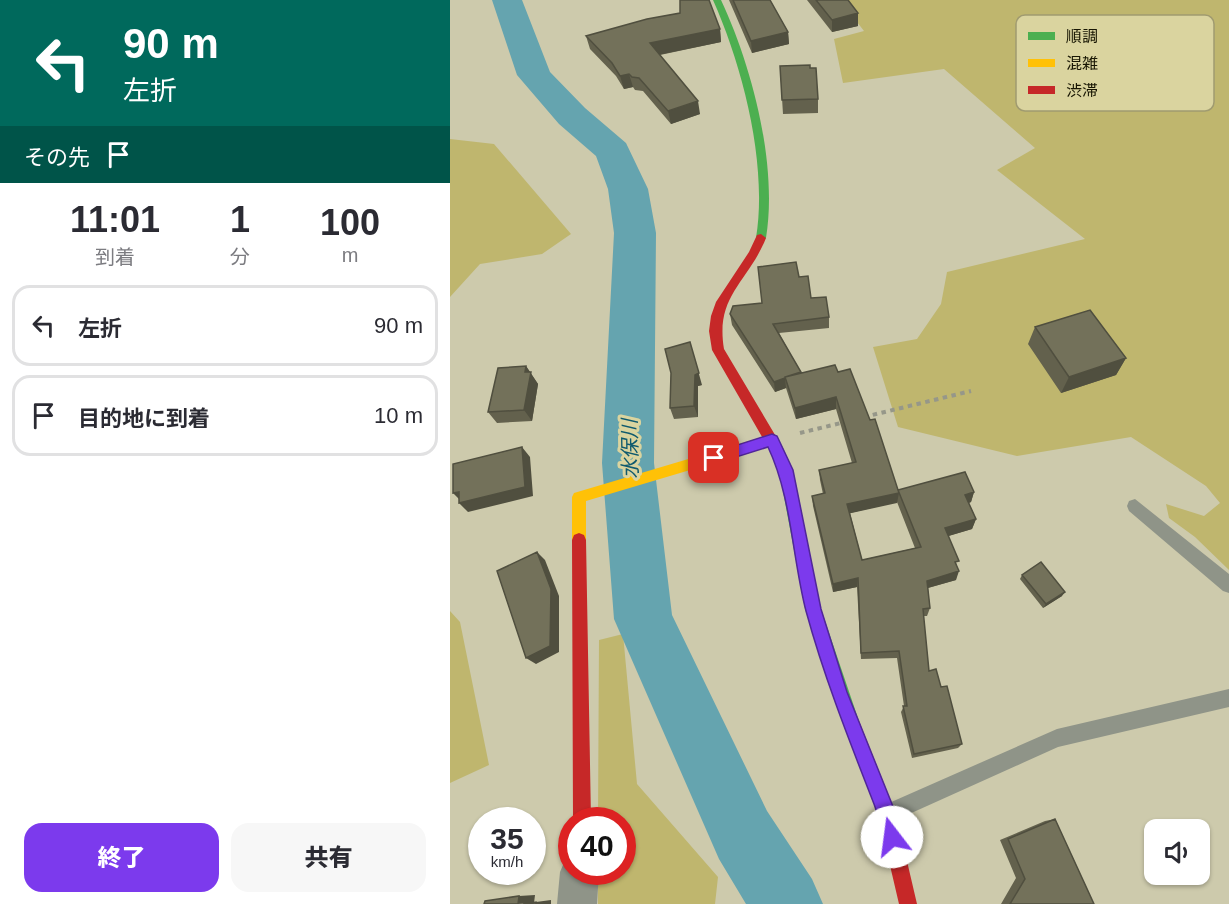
<!DOCTYPE html>
<html lang="ja">
<meta charset="utf-8">
<style>
body{margin:0;font-family:Arial,"Noto Sans JP",sans-serif;background:#f7f7f7;color:#2b2b33;height:100vh;display:flex;flex-direction:column;font-size:22px;white-space:nowrap}
*{box-sizing:border-box;margin:0}
p{font-size:20px;color:#7c7c81}
.icon{flex:none;width:33px;height:33px;fill:none;stroke:currentColor;stroke-width:2;stroke-linecap:round;stroke-linejoin:round}
.map{position:relative;flex:1;overflow:hidden}
.drawer{display:flex;flex-direction:column;background:#fff;width:450px}
.drawer>*{flex:none}
.top-card{background:#00695c;color:#fff;overflow:hidden}
.tools{position:absolute;left:694px;top:819px;display:grid;gap:12px}
.tools a{display:grid;place-items:center;width:66px;height:66px;border-radius:12px;background:#fff;box-shadow:0 2px 4px #0004;font-size:30px}
.speed{position:absolute;left:18px;top:807px;display:flex;gap:12px;font-size:30px;font-weight:700;text-align:center}
.speed>*{display:grid;place-content:center;width:78px;height:78px;border-radius:50%;background:#fff;box-shadow:0 2px 4px #0004;line-height:1}
.speed small{font-size:15px;font-weight:400}
.speed .limit{border:9px solid #d22;background:#fff;color:#111}
.pin{position:absolute;display:grid;place-items:center;width:51px;height:51px;color:#fff;margin:-26px;border-radius:12px;box-shadow:0 3px 9px #0006}
.me{position:absolute;width:66px;margin:-33px;rotate:345deg;stroke-linejoin:round;filter:drop-shadow(0 0 4px #0008)}
.turn{display:flex;align-items:center;gap:21px;height:126px;padding:0 24px;font-size:27px}
.turn .icon{width:78px;height:78px;stroke-width:2.5}
.turn b{display:block;font-size:42px;line-height:51px}
.then{display:flex;align-items:center;height:57px;padding:0 24px;background:#0003;gap:12px;font-size:22px}
.eta{display:flex;justify-content:space-evenly;align-items:center;height:102px;text-align:center}
.eta b{font-size:36px;font-weight:800;line-height:42px}
.primary-button{display:flex;gap:12px;margin-top:auto;padding:12px 24px}
.primary-button a{flex:1;height:69px;border-radius:18px;background:#7c3aed;color:#fff;font-size:24px;font-weight:800;line-height:69px;text-align:center}
.primary-button a+a{background:#f7f7f7;color:#2b2b33}
ul{padding:0;list-style:none}
li{display:flex;align-items:center;gap:18px;height:81px;margin:0 12px 9px;padding:0 12px;border:3px solid #e1e1e2;border-radius:18px}
li div{flex:1}
li b{display:block;font-size:22px}
li em{font-style:normal}
main{display:flex;flex:1;min-height:0}
.map>svg:first-child{display:block}
.forest{fill:#bfb66e}
.lines{fill:none;stroke-linecap:round;stroke-linejoin:round}
.river{fill:#65a4af;fill-rule:evenodd}
.path{stroke:#969789;stroke-width:4;stroke-dasharray:4.5 4.5;stroke-linecap:butt}
.lane{fill:#8f9488;fill-rule:evenodd}
.street{fill:#8f9488;fill-rule:evenodd}
.fast{fill:#4caf50;fill-rule:evenodd}
.slow{fill:#ffc107;fill-rule:evenodd}
.jam{fill:#c62828;fill-rule:evenodd}
.wall{fill:#63614d;fill-rule:evenodd}
.shaded-wall{fill:#504f3f}
.building{fill:#73715a;stroke:#504f3f;stroke-width:1.5}
.route{fill:#7c3aed;stroke:#51269a;stroke-width:1.5}
.labels{text-anchor:middle;stroke-width:6;stroke-linejoin:round;paint-order:stroke}
.water-label{font-size:20px;font-style:italic;fill:#0f5a6e;stroke:#dad49f}
.key{fill:#dad49f;stroke:#a09b70;stroke-width:1.5}
.key-label{font-size:16px;fill:#181603}
</style>
<main>
<section class="drawer">
<div class="top-card">
<div class="turn"><svg class="icon" aria-label="left" viewBox="0 0 24 24"><path d="M17 20v-9H6M10 6l-5 5 5 5"/></svg><div><b>90 m</b>左折</div></div>
<div class="then">その先<svg class="icon" aria-label="arrive" viewBox="0 0 24 24"><path d="M6 21V4h12l-3 4 3 4H6"/></svg></div>
</div>
<div class="eta">
<div><b>11:01</b><p>到着</p></div>
<div><b>1</b><p>分</p></div>
<div><b>100</b><p>m</p></div>
</div>
<ul>
<li><svg class="icon" aria-label="left" viewBox="0 0 24 24"><path d="M17 20v-9H6M10 6l-5 5 5 5"/></svg><div><b>左折</b></div><em>90 m</em></li>
<li><svg class="icon" aria-label="arrive" viewBox="0 0 24 24"><path d="M6 21V4h12l-3 4 3 4H6"/></svg><div><b>目的地に到着</b></div><em>10 m</em></li>
</ul>
<div class="primary-button"><a>終了</a><a>共有</a></div>
</section>
<div class="map">
<svg width="779" height="904" viewBox="0 0 779 904">
<rect width="100%" height="100%" fill="#cdcaac"/>
<path class="forest" d="M390 0H779V570L745 537 719 518 716 504 754 516 770 503 756 486 681 437 567 456 448 427 423 347 467 339 491 304 497 272 635 239 547 170 585 148 494 69 393 83 384 39 414 31Z
M0 139 44 144 121 234 92 254 30 264 0 297Z
M0 611 10 622 39 765 0 783Z
M173 634 187 784 268 877 265 904H148V872H172V820H148L149 640Z"/>
<g class="lines">
<path class="river" d="M42 0H72L100 72 135 108 176 143 198 189 206 233 204 463 222 615 317 811 362 879 373 904H296L269 859 164 619 152 463 164 233 158 189 146 156 109 124 67 75Z"/>
<path class="path" d="M414 417 521 391
M350 433 395 422"/>
<path class="lane" d="M685 499 779 574V593L773 591 679 511 677 506 679 501Z
M779 689V707L608 747 437 824 430 821 427 814 430 807 607 729Z"/>
<path class="street" d="M122 856V872H149L147 904H107L110 872 116 858Z"/>
<path class="fast" d="M263 0H271C302 66 328 165 316 238L311 242 306 238C318 165 293 67 263 0Z
M327 444 332 446 343 470 371 609 411 727 409 733 403 735 397 733 395 727 355 609 329 470 320 450 322 446Z"/>
<path class="slow" d="M322 434 327 436 329 440 327 444 136 501V540L134 545 129 547 124 545 122 540V497L124 493Z"/>
<path class="jam" d="M311 234 316 238C298 283 265 295 274 349L334 450 332 454 327 456 322 454 262 350 259 331 261 316 266 302 299 252 307 235Z
M129 533 134 535 136 540 141 820H123L122 540 124 535Z
M403 719 409 721 446 814 467 904H449L428 814 395 727 397 721Z"/>
</g>
<path class="wall" d="M279 0H320L338 32 339 44 302 53Z
M357 0H398L408 26 382 32Z
M270 29 271 42 210 55 250 114 221 124 193 91 185 90 183 87 174 89 166 76 140 49 136 36Z
M330 66 368 99V113L333 114Z
M349 277 361 298 379 317V328L329 333 351 373 388 372 448 490 524 492 521 502 519 503 526 519 522 529 498 536 507 566 506 580 478 588 480 608 477 616H473L479 671 491 687 512 744 508 748 462 758 451 712 454 706 447 658 411 659 407 587 383 592 363 506 362 496 373 494 370 480 369 470 402 463 386 409 346 419 336 388 325 392 282 325 280 314 312 303ZM447 502 465 548 412 560 400 513Z
M585 327 676 358 666 375 611 393 578 344Z
M76 366 88 384 82 421 47 423 38 412Z
M221 373 252 385 248 386V417L224 419 220 408Z
M572 575 612 596 593 608 570 579Z
M605 819 644 904H551L566 878 550 840 595 821Z"/>
<path class="shaded-wall" d="M408 13V26L382 32V20Z
M270 29 271 42 203 56 200 43Z
M338 32 339 44 302 53 301 41Z
M179 74 183 87 174 89 170 76Z
M248 101 250 114 221 124 218 111Z
M240 342 252 385 248 386V417L244 406 245 375Z
M676 358 666 375 611 393 619 377Z
M76 366 88 384 82 421 74 410 75 372Z
M335 378 336 388 325 392 324 382Z
M386 397V409L346 419 345 408Z
M72 447 80 457 83 496 18 512 9 503 12 502 3 493Z
M524 492 521 502 512 505 515 495Z
M449 493 447 503 397 514V504Z
M526 519 522 529 492 538 495 528Z
M87 552 95 560 109 596V652L86 664 76 658Z
M509 571 506 580 474 589 477 581Z
M408 578 407 587 383 592V584Z
M615 592 612 596 593 608 596 604Z
M85 895 84 903 68 904 69 896Z
M101 900V904H86V902Z"/>
<path class="building" d="M230 0H259L270 29 200 43 248 101 218 111 189 78 182 77 179 74 170 76 162 63 136 36 197 19 230 13Z
M283 0H320L338 32 301 41Z
M366 0H398L408 13 382 20Z
M360 65V68H366L368 99 332 100 330 66Z
M346 262 349 277 358 276 361 298 376 297 379 317 323 324 351 372 335 377V378L324 382 280 314 283 306 312 303 308 267Z
M640 310 676 358 619 377 585 327Z
M240 342 249 373 245 375 244 406 220 408 221 373 215 349Z
M385 365 388 372 400 369 420 420 425 419 449 493 397 504 412 560 471 547 448 490 515 472 524 492 515 495 526 519 495 528 509 561 505 562 509 571 477 581 480 608 473 609 479 671 486 669 491 687 497 686 512 744 464 754 453 706H457L449 651 411 653 408 578 383 584 362 496 375 493 369 470 406 462 386 397 345 408 335 377Z
M76 366 75 372H81L74 410 38 412 48 368Z
M72 447 75 487 9 503V492L3 493V464Z
M87 552 101 589 100 646 76 658 47 571Z
M591 562 615 592 596 604 572 575Z
M605 819 644 904H560L575 879 558 839Z
M69 896 68 904H34L35 901Z
M86 902V904H73Z"/>
<path class="route" d="M322 434 327 436 343 470 371 609 397 692 446 814 451 837 448 843 442 846 435 843C430 831 429 817 424 804 399 740 374 677 356 611 342 557 342 498 318 447L264 464 257 458 259 454Z"/>
<g class="labels">
<g class="water-label">
<text transform="translate(180 449) rotate(-91)" y="7">水保川</text>
</g>
</g>
<rect x="566" y="15" width="198" height="96" rx="9" class="key"/>
<rect x="578" y="32" width="27" height="8" fill="#4caf50"/>
<rect x="578" y="59" width="27" height="8" fill="#ffc107"/>
<rect x="578" y="86" width="27" height="8" fill="#c62828"/>
<g class="key-label">
<text x="616" y="42">順調</text>
<text x="616" y="69">混雑</text>
<text x="616" y="96">渋滞</text>
</g>
</svg>
<div class="tools">
<a><svg class="icon" aria-label="sound" viewBox="0 0 24 24"><path d="M4 9h4l5-4v14l-5-4H4zM17 9q2 3 0 6"/></svg></a>
</div>
<div class="speed"><div>35<small>km/h</small></div><div class="limit">40</div></div>
<div class="pin" style="left:264px;top:458px;background:#d93025"><svg class="icon" aria-label="arrive" viewBox="0 0 24 24"><path d="M6 21V4h12l-3 4 3 4H6"/></svg></div>
<svg class="me" style="left:442px;top:837px" viewBox="-20 -20 40 40"><circle r="19" fill="#fff"/><path d="M0-13L10 11 0 6-10 11z" fill="#7c3aed"/></svg>
</div>
</main>
